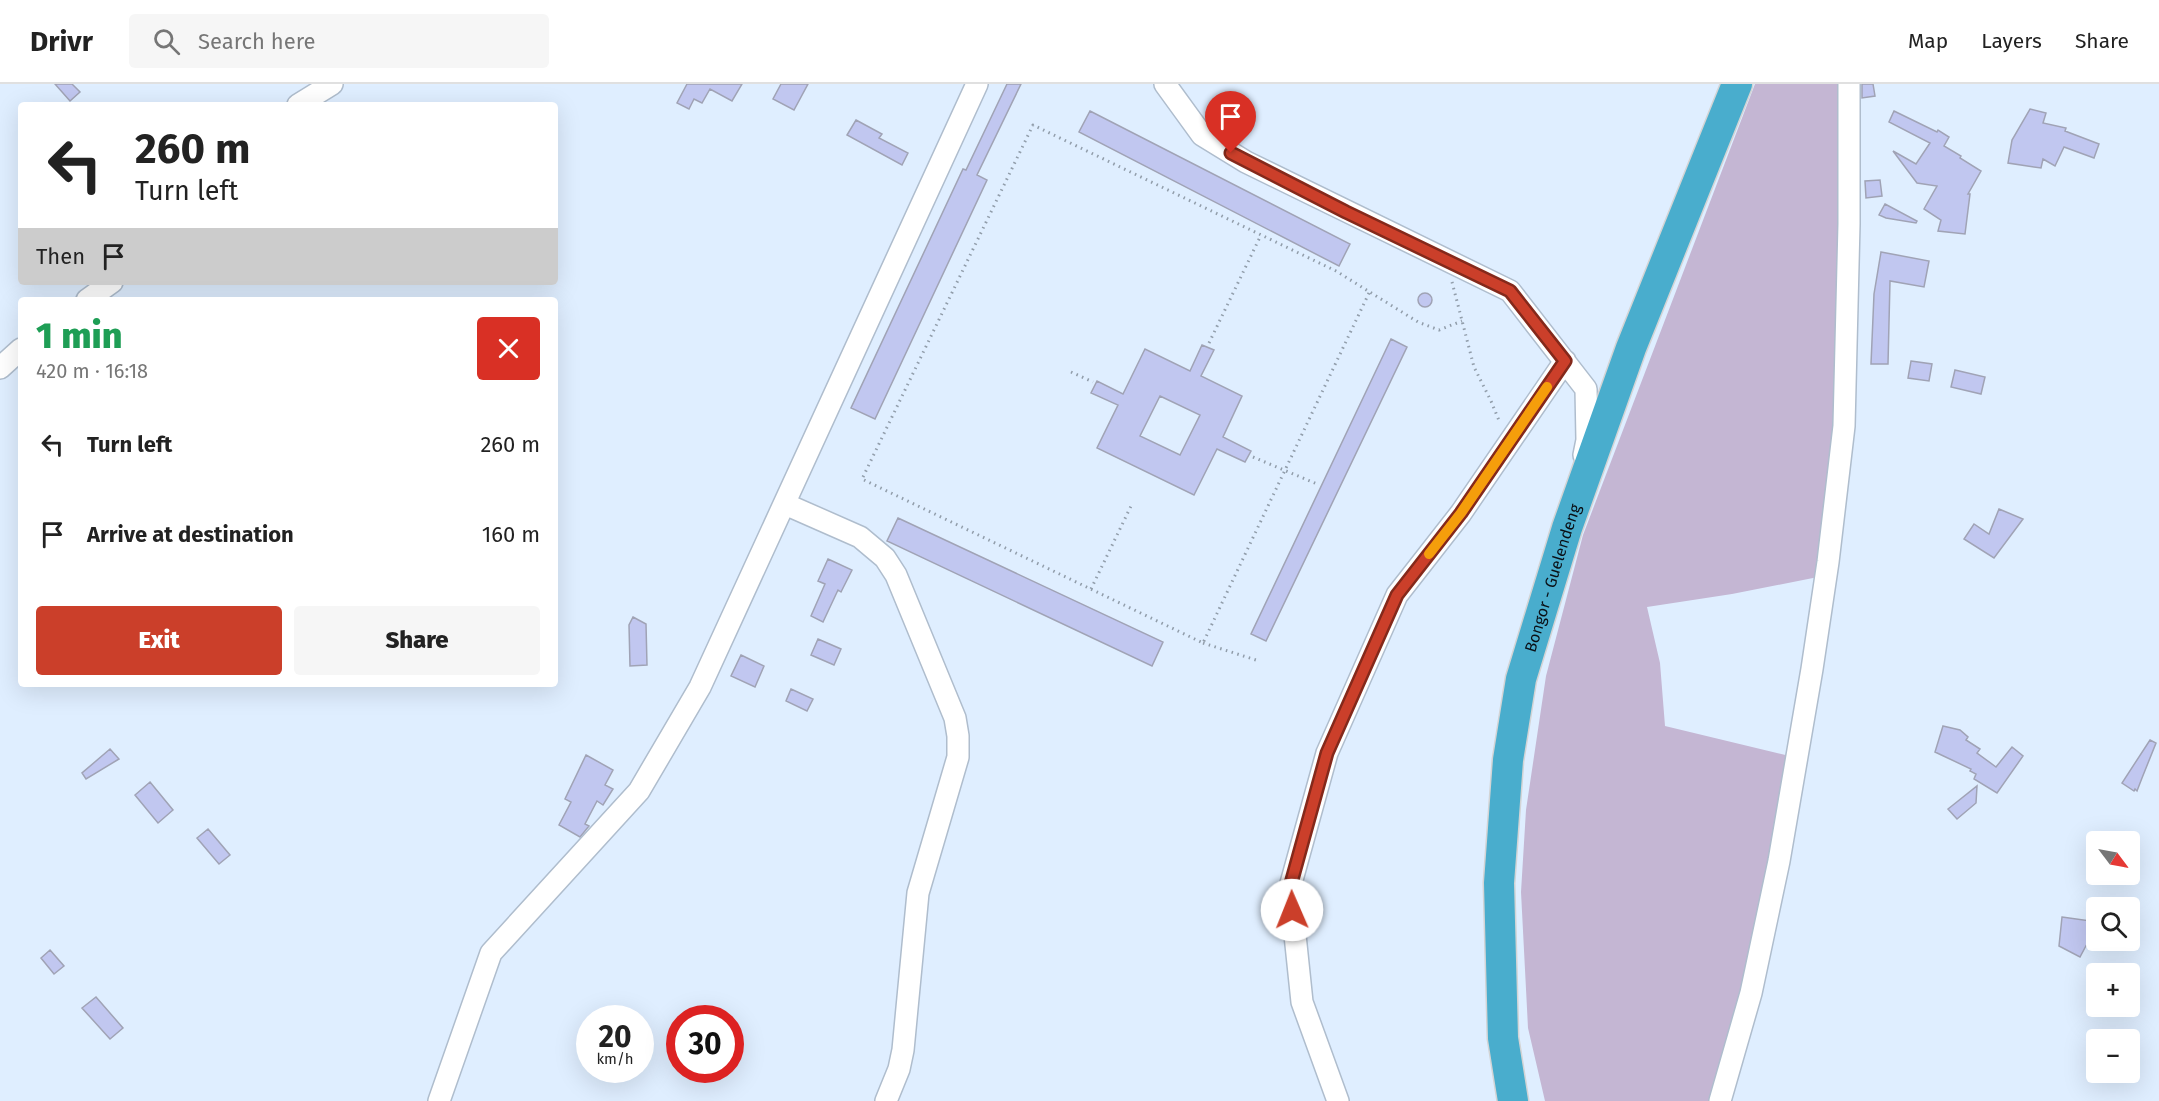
<!DOCTYPE html>
<meta charset="utf-8">
<style>
body{margin:0;font-family:"Fira Sans",sans-serif;background:#f6f6f6;color:#222;height:100vh;display:flex;flex-direction:column;font-size:22px;white-space:nowrap}
*{box-sizing:border-box;margin:0}
p{font-size:20px;color:#767676}
.icon{flex:none;width:33px;height:33px;fill:none;stroke:currentColor;stroke-width:2;stroke-linecap:round;stroke-linejoin:round}
.map{position:relative;flex:1;overflow:hidden}
.side{position:absolute;left:18px;top:213px;width:540px;height:390px;display:flex;flex-direction:column;background:#fff;border-radius:6px;box-shadow:0 6px 24px #0002}
.side>*{flex:none}
.top-card{position:absolute;left:18px;top:18px;width:540px;height:183px;border-radius:6px;box-shadow:0 6px 24px #0002;background:#fff;color:#222;overflow:hidden}
.needle{width:39px;rotate:122deg}
.fabs{position:absolute;left:2086px;top:747px;display:grid;gap:12px}
.fabs a{display:grid;place-items:center;width:54px;height:54px;border-radius:6px;background:#fff;box-shadow:0 6px 24px #0002;font-size:30px}
.speed{position:absolute;left:576px;top:921px;display:flex;gap:12px;font-size:30px;font-weight:700;text-align:center}
.speed>*{display:grid;place-content:center;width:78px;height:78px;border-radius:50%;background:#fff;box-shadow:0 6px 24px #0002;line-height:1}
.speed small{font-size:15px;font-weight:400}
.speed .limit{border:9px solid #d22;background:#fff;color:#111}
.pin{position:absolute;display:grid;place-items:center;width:51px;height:51px;color:#fff;margin:-62px -26px;border-radius:50% 50% 50% 0;rotate:-45deg;box-shadow:0 0 6px #0007}
.pin .icon{rotate:45deg}
.me{position:absolute;width:66px;margin:-33px;rotate:359deg;stroke-linejoin:round;filter:drop-shadow(0 0 4px #0008)}
.turn{display:flex;align-items:center;gap:21px;height:126px;padding:0 18px;font-size:27px}
.turn .icon{width:78px;height:78px;stroke-width:2.5}
.turn b{display:block;font-size:42px;line-height:51px}
.then{display:flex;align-items:center;height:57px;padding:0 18px;background:#0003;gap:12px;font-size:22px}
.round{display:grid;place-items:center;flex:none;width:63px;height:63px;border-radius:6px;background:#f6f6f6}
.headline{display:flex;align-items:center;justify-content:space-between;height:102px;padding:0 18px}
h1{font-size:36px;font-weight:800;line-height:45px;color:#1e9e55}
.button{display:flex;gap:12px;margin-top:auto;padding:12px 18px}
.button a{flex:1;height:69px;border-radius:6px;background:#cb3f2a;color:#fff;font-size:24px;font-weight:800;line-height:69px;text-align:center}
.button a+a{background:#f6f6f6;color:#222}
ul{padding:0;list-style:none}
li{display:flex;align-items:center;gap:18px;height:90px;padding:0 18px}
li div{flex:1}
li b{display:block;font-size:22px}
li em{font-style:normal}
header{display:flex;align-items:center;gap:36px;box-sizing:border-box;height:84px;padding:0 30px;background:#fff;border-bottom:2px solid #e0e0e0}
header strong{font-size:28px}
nav{display:flex;gap:33px;margin-inline-start:auto;font-size:21px}
.search{width:420px;height:54px;background:#f6f6f6;display:flex;align-items:center;gap:15px;box-sizing:border-box;padding:0 21px;border-radius:6px;color:#767676;font-size:22px}
.map>svg:first-child{display:block}
.green{fill:#c4b6d3}
.building{fill:#c1c7f0;stroke:#a0a3b5;stroke-width:1.5;fill-rule:evenodd}
.lines{fill:none;stroke-linecap:round;stroke-linejoin:round}
.minor-casing{stroke:#afbdcd;stroke-width:24}
.highway-casing{stroke:#d3d4d5;stroke-width:33}
.path{stroke:#919daa;stroke-width:3;stroke-dasharray:1.5 4.5;stroke-linecap:butt}
.minor{stroke:#fff;stroke-width:21}
.highway{stroke:#49adcd;stroke-width:30}
.route-casing{stroke:#84291b;stroke-width:15}
.route{stroke:#cb3f2a;stroke-width:10}
.slow{stroke:#f59e0b;stroke-width:10}
.labels{text-anchor:middle;stroke-width:4.5;stroke-linejoin:round;paint-order:stroke}
.street-label{font-size:16px;fill:#0a0f15;stroke:#dfeeff}
</style>
<header>
<strong>Drivr</strong>
<div class="search"><svg class="icon" aria-label="search" viewBox="0 0 24 24"><circle cx="10" cy="10" r="6"/><path d="M15 15l6 6"/></svg>Search here</div>
<nav><a>Map</a><a>Layers</a><a>Share</a></nav>
</header>
<div class="map">
<svg width="2159" height="1017" viewBox="0 0 2159 1017">
<rect width="100%" height="100%" fill="#dfeeff"/>
<path class="green" d="M1755 0H1840L1843 206 1823 492 1732 510 1647 523 1660 579 1665 642 1794 673 1716 1017H1545L1528 944 1521 808 1526 726 1546 592 1583 451Z"/>
<path class="building" d="M55 0H72L80 8 70 17Z
M687 0H742L732 17 710 5 702 19 694 15 689 25 677 19Z
M781 0H808L794 26 773 15Z
M1007 0H1021L977 91 987 96 875 335 851 324 963 85 966 86Z
M1862 0H1873L1875 12 1862 14Z
M2030 25 2046 29 2043 39 2066 44 2065 47 2099 60 2094 74 2064 63 2055 82 2043 75 2041 84 2008 79 2012 56Z
M1090 27 1350 160 1339 182 1079 48Z
M1894 27 1937 48 1938 46 1949 53 1944 62 1961 72 1960 74 1981 87 1968 110H1970L1965 150 1938 147 1941 136 1924 125 1937 102 1917 99 1893 67 1916 80 1930 59 1889 38Z
M856 36 882 50 879 54 908 69 902 81 847 51Z
M1880 96 1882 112 1866 114 1865 97Z
M1885 120 1917 137 1916 139 1886 134 1879 131Z
M1881 168 1929 177 1924 203 1890 197 1888 280H1871L1874 210Z
M1418 216a7 7 0 1 1 14 0a7 7 0 1 1-14 0Z
M1391 255 1407 263 1266 557 1251 550Z
M1202 261 1214 266 1201 292 1242 312 1223 353 1251 367 1245 378 1217 365 1194 411 1097 364 1118 321 1091 309 1097 297 1123 310 1145 265 1190 287ZM1160 312 1200 331 1180 371 1140 352Z
M1911 277 1932 280 1929 297 1908 294Z
M1955 286 1985 293 1981 310 1951 303Z
M1999 425 2023 435 1994 474 1964 455 1974 440 1989 450Z
M898 434 1163 558 1152 582 887 457Z
M828 475 852 486 841 508 838 506 823 538 811 532 825 500 818 497Z
M633 533 646 540 647 581 630 582 629 541Z
M818 555 841 565 834 581 811 571Z
M741 571 764 582 755 603 731 592Z
M791 605 813 615 807 627 786 617Z
M1943 642 1960 646 1968 653 1966 656 1980 665 1977 669 1996 683 2012 663 2023 672 1997 709 1974 695 1976 690 1970 687 1971 685 1935 668Z
M2150 656 2156 659 2142 694 2137 707 2135 705 2134 707 2122 699Z
M110 665 119 675 86 695 82 689Z
M586 671 613 686 605 701 613 705 603 721 597 717 585 740 589 742 580 753 559 741 571 718 565 715Z
M150 698 173 726 158 739 135 711Z
M1977 702 1976 719 1957 735 1948 725Z
M208 745 230 771 219 780 197 754Z
M2062 833 2091 837 2087 845 2097 847V856H2117L2116 863 2088 858 2080 873 2059 862Z
M50 866 64 882 54 890 41 874Z
M96 913 123 944 110 955 82 924Z"/>
<g class="lines">
<defs>
<path id="minor" d="M1165 0 1202 51 1246 78 1510 207 1586 305 1587 356 1584 371
M298 21 332 0
M87 216 112 198
M0 284 21 265
M785 420 860 453 885 474 896 491 955 634 958 652V673L918 809 903 966 899 985 886 1017
M439 1017 491 869 639 707 700 603 977 0
M1338 1017 1302 918 1290 803 1327 669 1397 511 1461 429 1565 277
M1720 1017 1751 909 1779 777 1812 585 1828 478 1844 342 1849 140V0"/>
<g id="highway">
<path id="s1" d="M1513 1017 1503 954 1499 799 1508 676 1521 595 1567 444 1631 264 1737 0"/>
</g>
</defs>
<use href="#minor" class="minor-casing"/>
<use href="#highway" class="highway-casing"/>
<path class="path" d="M1452 198 1474 283 1491 317 1500 339
M1369 209 1203 559 862 395 1033 41 1336 187 1418 238 1439 246 1462 237
M1209 259 1261 151
M1071 288 1093 298
M1253 373 1317 400
M1091 505 1132 420
M1203 559 1256 576"/>
<use href="#minor" class="minor"/>
<use href="#highway" class="highway"/>
</g>
<g class="lines">
<defs>
<path id="route" d="M1231 69 1346 128 1510 207 1565 277 1461 429 1397 511 1327 669 1290 803 1292 826"/>
</defs>
<use href="#route" class="route-casing"/>
<use href="#route" class="route"/>
<path class="slow" d="M1429 470 1461 429 1547 303"/>
</g>
<g class="labels">
<g class="street-label">
<text dy="6" stroke="none"><textPath href="#s1" startOffset="530">Bongor - Guelendeng</textPath></text>
</g>
</g>
</svg>
<div class="fabs">
<a><svg class="needle" viewBox="-14 -14 28 28"><path d="M0-13l5 13h-10z" fill="#e53935"/><path d="M0 13l5-13h-10z" fill="#767676"/></svg></a>
<a><svg class="icon" aria-label="search" viewBox="0 0 24 24"><circle cx="10" cy="10" r="6"/><path d="M15 15l6 6"/></svg></a>
<a>+</a>
<a>−</a>
</div>
<div class="speed"><div>20<small>km/h</small></div><div class="limit">30</div></div>
<div class="pin" style="left:1231px;top:69px;background:#d93025"><svg class="icon" aria-label="arrive" viewBox="0 0 24 24"><path d="M6 21V4h12l-3 4 3 4H6"/></svg></div>
<svg class="me" style="left:1292px;top:826px" viewBox="-20 -20 40 40"><circle r="19" fill="#fff"/><path d="M0-13L10 11 0 6-10 11z" fill="#cb3f2a"/></svg>
<div class="top-card">
<div class="turn"><svg class="icon" aria-label="left" viewBox="0 0 24 24"><path d="M17 20v-9H6M10 6l-5 5 5 5"/></svg><div><b>260 m</b>Turn left</div></div>
<div class="then">Then<svg class="icon" aria-label="arrive" viewBox="0 0 24 24"><path d="M6 21V4h12l-3 4 3 4H6"/></svg></div>
</div>
<section class="side">
<div class="headline"><div><h1>1 min</h1><p>420 m · 16:18</p></div><a class="round" style="background:#d93025;color:#fff"><svg class="icon" aria-label="close" viewBox="0 0 24 24"><path d="M6 6l12 12M18 6L6 18"/></svg></a></div>
<ul>
<li><svg class="icon" aria-label="left" viewBox="0 0 24 24"><path d="M17 20v-9H6M10 6l-5 5 5 5"/></svg><div><b>Turn left</b></div><em>260 m</em></li>
<li><svg class="icon" aria-label="arrive" viewBox="0 0 24 24"><path d="M6 21V4h12l-3 4 3 4H6"/></svg><div><b>Arrive at destination</b></div><em>160 m</em></li>
</ul>
<div class="button"><a>Exit</a><a>Share</a></div>
</section>
</div>
